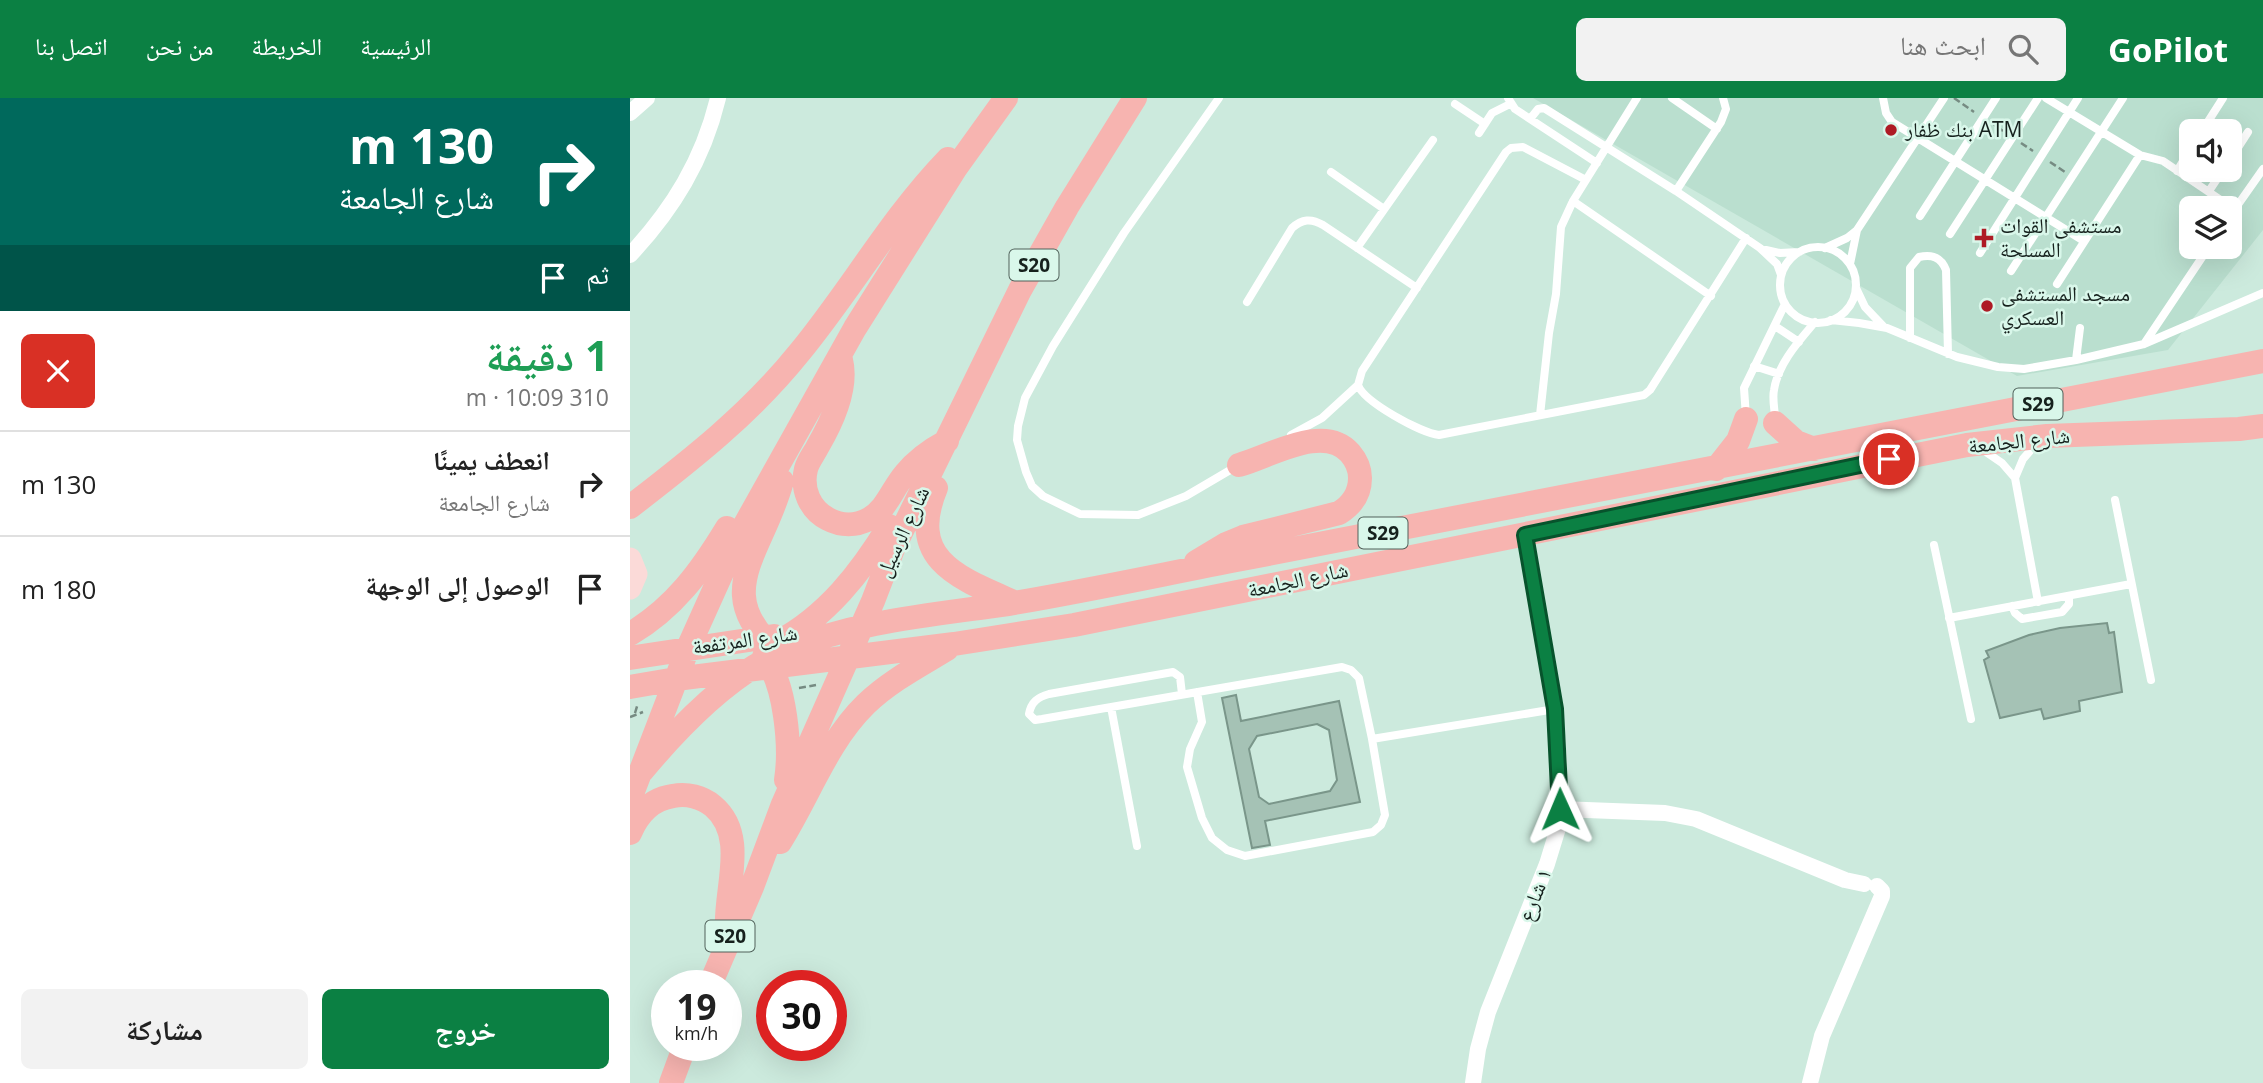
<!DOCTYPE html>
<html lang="ar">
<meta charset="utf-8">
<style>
body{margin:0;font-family:"Open Sans","Noto Naskh Arabic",sans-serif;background:#f2f2f2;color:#222;direction:rtl;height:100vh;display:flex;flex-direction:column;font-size:26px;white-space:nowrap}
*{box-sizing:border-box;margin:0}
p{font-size:23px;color:#767676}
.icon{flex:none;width:38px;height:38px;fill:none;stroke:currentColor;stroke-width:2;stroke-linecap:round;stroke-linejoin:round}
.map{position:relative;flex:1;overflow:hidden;direction:ltr}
.details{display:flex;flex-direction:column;background:#fff;width:630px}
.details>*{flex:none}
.guide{background:#00695c;color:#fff;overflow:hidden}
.buttons{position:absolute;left:1549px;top:21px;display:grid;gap:14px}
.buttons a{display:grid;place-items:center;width:63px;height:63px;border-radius:10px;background:#fff;box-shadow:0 7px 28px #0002;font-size:35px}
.speed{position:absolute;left:21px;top:872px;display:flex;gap:14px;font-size:35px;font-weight:700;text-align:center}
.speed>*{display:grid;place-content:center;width:91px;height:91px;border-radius:50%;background:#fff;box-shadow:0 7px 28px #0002;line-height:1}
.speed small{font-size:18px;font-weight:400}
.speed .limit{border:10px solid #d22;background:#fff;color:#111}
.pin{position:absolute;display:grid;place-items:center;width:60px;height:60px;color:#fff;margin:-30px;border:4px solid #fff;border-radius:50%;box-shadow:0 2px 7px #0007}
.me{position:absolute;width:77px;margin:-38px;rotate:359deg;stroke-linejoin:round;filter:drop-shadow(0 0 5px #0008)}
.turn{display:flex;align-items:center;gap:24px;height:147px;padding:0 21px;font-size:32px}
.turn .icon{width:91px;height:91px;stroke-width:2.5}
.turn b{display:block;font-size:49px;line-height:60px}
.then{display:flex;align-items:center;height:66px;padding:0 21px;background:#0003;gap:14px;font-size:26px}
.round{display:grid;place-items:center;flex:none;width:74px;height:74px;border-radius:10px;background:#f2f2f2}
.overview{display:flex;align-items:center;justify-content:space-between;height:119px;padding:0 21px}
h1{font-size:42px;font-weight:700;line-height:52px;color:#1e9e55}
.action{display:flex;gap:14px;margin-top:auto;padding:14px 21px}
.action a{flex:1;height:80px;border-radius:10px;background:#0b8043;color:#fff;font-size:28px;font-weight:700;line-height:80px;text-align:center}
.action a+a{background:#f2f2f2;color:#222}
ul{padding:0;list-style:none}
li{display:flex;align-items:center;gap:21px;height:105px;padding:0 21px;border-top:2px solid #e0e0e0}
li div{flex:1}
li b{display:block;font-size:26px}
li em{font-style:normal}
header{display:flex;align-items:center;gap:42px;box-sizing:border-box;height:98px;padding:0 35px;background:#0b8043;color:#fff}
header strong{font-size:33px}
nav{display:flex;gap:38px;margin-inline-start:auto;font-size:24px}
.search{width:490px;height:63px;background:#f2f2f2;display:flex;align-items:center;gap:18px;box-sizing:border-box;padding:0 24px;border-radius:10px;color:#767676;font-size:26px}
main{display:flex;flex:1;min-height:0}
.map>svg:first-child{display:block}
.built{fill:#badfcf;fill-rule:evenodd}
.building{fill:#a5c2b5;stroke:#7a968a;stroke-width:2;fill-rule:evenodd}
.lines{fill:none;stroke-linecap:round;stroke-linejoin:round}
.path{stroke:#768b82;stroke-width:2.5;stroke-dasharray:7 3.5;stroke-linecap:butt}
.service{stroke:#fff;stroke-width:8}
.minor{stroke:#fff;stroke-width:16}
.secondary{stroke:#fbdad8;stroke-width:23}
.primary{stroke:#f7b4b0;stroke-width:24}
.route-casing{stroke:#07532c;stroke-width:18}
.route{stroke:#0b8043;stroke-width:12}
.poi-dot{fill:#ae1b25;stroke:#d9f7ea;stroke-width:2.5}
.labels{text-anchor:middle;stroke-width:5;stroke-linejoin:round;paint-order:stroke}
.shield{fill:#d9f7ea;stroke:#50615a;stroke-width:2}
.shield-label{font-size:19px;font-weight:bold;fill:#16211d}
.poi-label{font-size:21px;fill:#16211d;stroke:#d9f7ea;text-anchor:start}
.street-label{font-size:21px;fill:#16211d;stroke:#d9f7ea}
</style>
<header>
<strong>GoPilot</strong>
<div class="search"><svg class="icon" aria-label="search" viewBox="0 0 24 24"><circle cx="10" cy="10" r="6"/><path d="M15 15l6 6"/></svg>ابحث هنا</div>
<nav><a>الرئيسية</a><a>الخريطة</a><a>من نحن</a><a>اتصل بنا</a></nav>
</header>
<main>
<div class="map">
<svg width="1633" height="985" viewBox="0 0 1633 985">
<rect width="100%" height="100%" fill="#cceadd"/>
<path class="built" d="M903 0H1633V132L1538 252 1387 278ZM1561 33H1600V72H1561ZM1561 110H1600V149H1561Z"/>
<path class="building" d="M1477 525 1479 535 1484 534 1492 594 1449 603 1450 613 1414 621 1411 611 1370 620 1354 562 1359 559 1356 553 1399 537 1430 530Z
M606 597 611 623 709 603 730 704 635 723 640 747 622 750 592 600ZM687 626 699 632 707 682 700 693 639 706 629 699 619 651 627 638Z"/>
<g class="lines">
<path class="path" d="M1324 0 1344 14
M1362 25 1373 33
M1391 45 1403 53
M1420 64 1435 74
M169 590 186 587
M5 615 8 605
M0 619 13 614"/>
<path class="service" d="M589 0 494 135 423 248 395 300 388 328 387 342 396 374 402 388 413 398 450 416 508 417 556 398 607 368
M878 0 885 11 967 65
M1042 0 1087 31
M1253 0 1256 15 1262 24 1454 143
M1416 0 1510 57 1533 63 1604 111
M825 6 855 26
M900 21 908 11 914 10 1046 93 1130 150 1147 166 1151 177
M1572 33 1593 0
M849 35 862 15 880 6
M1600 62 1618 34
M1547 73 1561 50
M701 74 754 111
M956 82 893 49 881 50 876 54 732 273 728 287C734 304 791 335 809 337L1014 297 1020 292 1116 140
M1046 93 1091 24 1096 11 1093 0
M1579 93 1593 72
M943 103 1081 198
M1290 118 1366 0
M1600 118 1633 71
M1320 136 1408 0
M1150 187a38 38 0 1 1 76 0a38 38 0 1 1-76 0Z
M727 150 803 42
M1195 150 1217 140 1227 132
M1136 152 1150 155 1169 154
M1350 155 1448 0
M1220 166 1227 132 1314 0
M1381 173 1493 0
M1427 186 1510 57
M1226 190 1235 209 1254 229
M617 204 662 130C672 121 681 120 693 127L787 190
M1201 222 1229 225 1257 230 1327 259 1368 269 1394 271 1446 262 1514 246 1633 195
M1145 228 1169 244
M1280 240V170L1289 159C1302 156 1311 159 1316 172L1318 256
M1514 246 1579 149
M1446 262 1450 230
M1124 268 1149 276
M910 317 919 235 926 196 931 129 943 103 1007 0
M1116 319 1114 290 1155 206
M1145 321C1145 312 1142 301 1144 292 1148 266 1168 244 1185 224
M661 337 692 320 728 287
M1353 352 1372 365 1385 380 1408 504
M1385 380 1393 361 1407 345
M1485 402 1521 582
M1304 447 1341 621
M1382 508 1385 515 1392 521 1432 514 1439 506V498
M1319 520 1501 486
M552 596 550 579 543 574 419 596C408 599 401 604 399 616L405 622 412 621 712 569 721 572 729 580 742 641 755 717 751 727 743 734 615 758 597 752 582 740 572 720 557 669 560 651 572 624 567 594
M481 609 507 748
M742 641 925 611"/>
<path class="minor" d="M0 15 17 0
M0 157C43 111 73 62 88 0
M930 711 1035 715 1066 721 1215 782 1234 786
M843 985 848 951 858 914 917 766 929 727V665L925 611 895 437
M1180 985 1192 938 1252 798V793L1247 788"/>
<path class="secondary" d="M0 461 6 476 0 490"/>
<path class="primary" d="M211 262C218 290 202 324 188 348 184 356 178 363 176 371 171 391 180 412 198 421 211 428 226 428 239 421 257 411 262 391 275 376 287 361 300 352 317 343
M1145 325 1166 344 1184 351
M1086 371 1108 343 1116 321
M152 383C132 458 75 497 156 561
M306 390C276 462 329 480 384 504
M0 409C61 362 120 316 169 255 221 192 261 120 318 61
M566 464 596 446 613 439 709 415C722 407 730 396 730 380 730 371 726 362 720 355 694 325 641 358 609 367
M0 536C44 510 71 473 97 430
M148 544C197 518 231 474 259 428
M134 559C156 585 161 650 156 682
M0 560 144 538
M0 589 46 581 324 546 444 527 1337 347 1417 338 1609 331 1633 328
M12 673C48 630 101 575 154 553 225 523 302 517 378 506 456 493 534 476 612 461 953 397 1293 328 1633 263
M0 701 58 550 108 439 225 230 325 71 376 0
M0 735C8 716 21 701 43 698 57 695 72 699 83 708 119 738 94 793 97 832
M150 744C179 698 197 644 236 606 260 583 289 568 317 551
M80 887 122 789 153 706 243 503 263 451 390 192 437 109 505 0
M41 985 55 947"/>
</g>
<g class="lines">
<defs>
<path id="route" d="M930 711 925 611 895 437 1259 361"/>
</defs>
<use href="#route" class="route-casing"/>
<use href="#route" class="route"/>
</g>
<g class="poi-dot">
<circle cx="1261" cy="32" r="7"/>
<path d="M1350.5 129.5h7v7h7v7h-7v7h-7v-7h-7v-7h7z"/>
<circle cx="1357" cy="208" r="7"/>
</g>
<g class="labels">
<g class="shield">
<rect x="379.5" y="151.5" width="49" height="31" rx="5"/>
<rect x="1383.5" y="290.5" width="49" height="31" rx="5"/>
<rect x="728.5" y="419.5" width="49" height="31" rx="5"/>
<rect x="75.5" y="822.5" width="49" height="31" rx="5"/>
</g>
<g class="shield-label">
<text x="404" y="174">S20</text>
<text x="1408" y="313">S29</text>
<text x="753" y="442">S29</text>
<text x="100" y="845">S20</text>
</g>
<g class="poi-label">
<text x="1275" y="39">بنك ظفار ATM</text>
<text x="1370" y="135">مستشفى القوات<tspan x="1370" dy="24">المسلحة</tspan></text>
<text x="1371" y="203">مسجد المستشفى<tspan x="1371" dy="24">العسكري</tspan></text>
</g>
<g class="street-label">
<text transform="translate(1389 343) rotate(-6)" y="7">شارع الجامعة</text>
<text transform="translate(273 434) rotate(-65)" y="7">شارع الرسيل</text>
<text transform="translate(668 482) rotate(-12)" y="7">شارع الجامعة</text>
<text transform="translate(115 542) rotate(-8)" y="7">شارع المرتفعة</text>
<text transform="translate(905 797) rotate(-68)" y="7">١ شارع</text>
</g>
</g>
</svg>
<div class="buttons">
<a><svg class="icon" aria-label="sound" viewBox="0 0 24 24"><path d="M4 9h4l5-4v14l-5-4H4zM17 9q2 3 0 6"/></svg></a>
<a><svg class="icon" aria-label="layers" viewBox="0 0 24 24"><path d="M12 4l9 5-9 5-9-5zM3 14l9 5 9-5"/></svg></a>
</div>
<div class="speed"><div>19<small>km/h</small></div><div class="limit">30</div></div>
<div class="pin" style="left:1259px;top:361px;background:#d93025"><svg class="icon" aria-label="arrive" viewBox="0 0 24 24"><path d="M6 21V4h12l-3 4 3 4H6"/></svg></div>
<svg class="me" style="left:930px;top:711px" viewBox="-20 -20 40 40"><path d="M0-17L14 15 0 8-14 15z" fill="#0b8043" stroke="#fff" stroke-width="4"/></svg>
</div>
<section class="details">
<div class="guide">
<div class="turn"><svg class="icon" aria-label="right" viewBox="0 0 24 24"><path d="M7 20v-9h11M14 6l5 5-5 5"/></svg><div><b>130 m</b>شارع الجامعة</div></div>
<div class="then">ثم<svg class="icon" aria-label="arrive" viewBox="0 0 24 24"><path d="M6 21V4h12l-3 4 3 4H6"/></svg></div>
</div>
<div class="overview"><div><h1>1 دقيقة</h1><p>310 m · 10:09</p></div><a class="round" style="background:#d93025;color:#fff"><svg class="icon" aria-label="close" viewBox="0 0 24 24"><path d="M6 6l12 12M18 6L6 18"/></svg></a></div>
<ul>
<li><svg class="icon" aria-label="right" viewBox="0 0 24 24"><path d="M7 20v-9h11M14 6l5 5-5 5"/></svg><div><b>انعطف يمينًا</b><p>شارع الجامعة</p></div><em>130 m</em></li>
<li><svg class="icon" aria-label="arrive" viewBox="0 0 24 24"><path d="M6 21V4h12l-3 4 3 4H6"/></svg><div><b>الوصول إلى الوجهة</b></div><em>180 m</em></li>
</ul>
<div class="action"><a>خروج</a><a>مشاركة</a></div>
</section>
</main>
